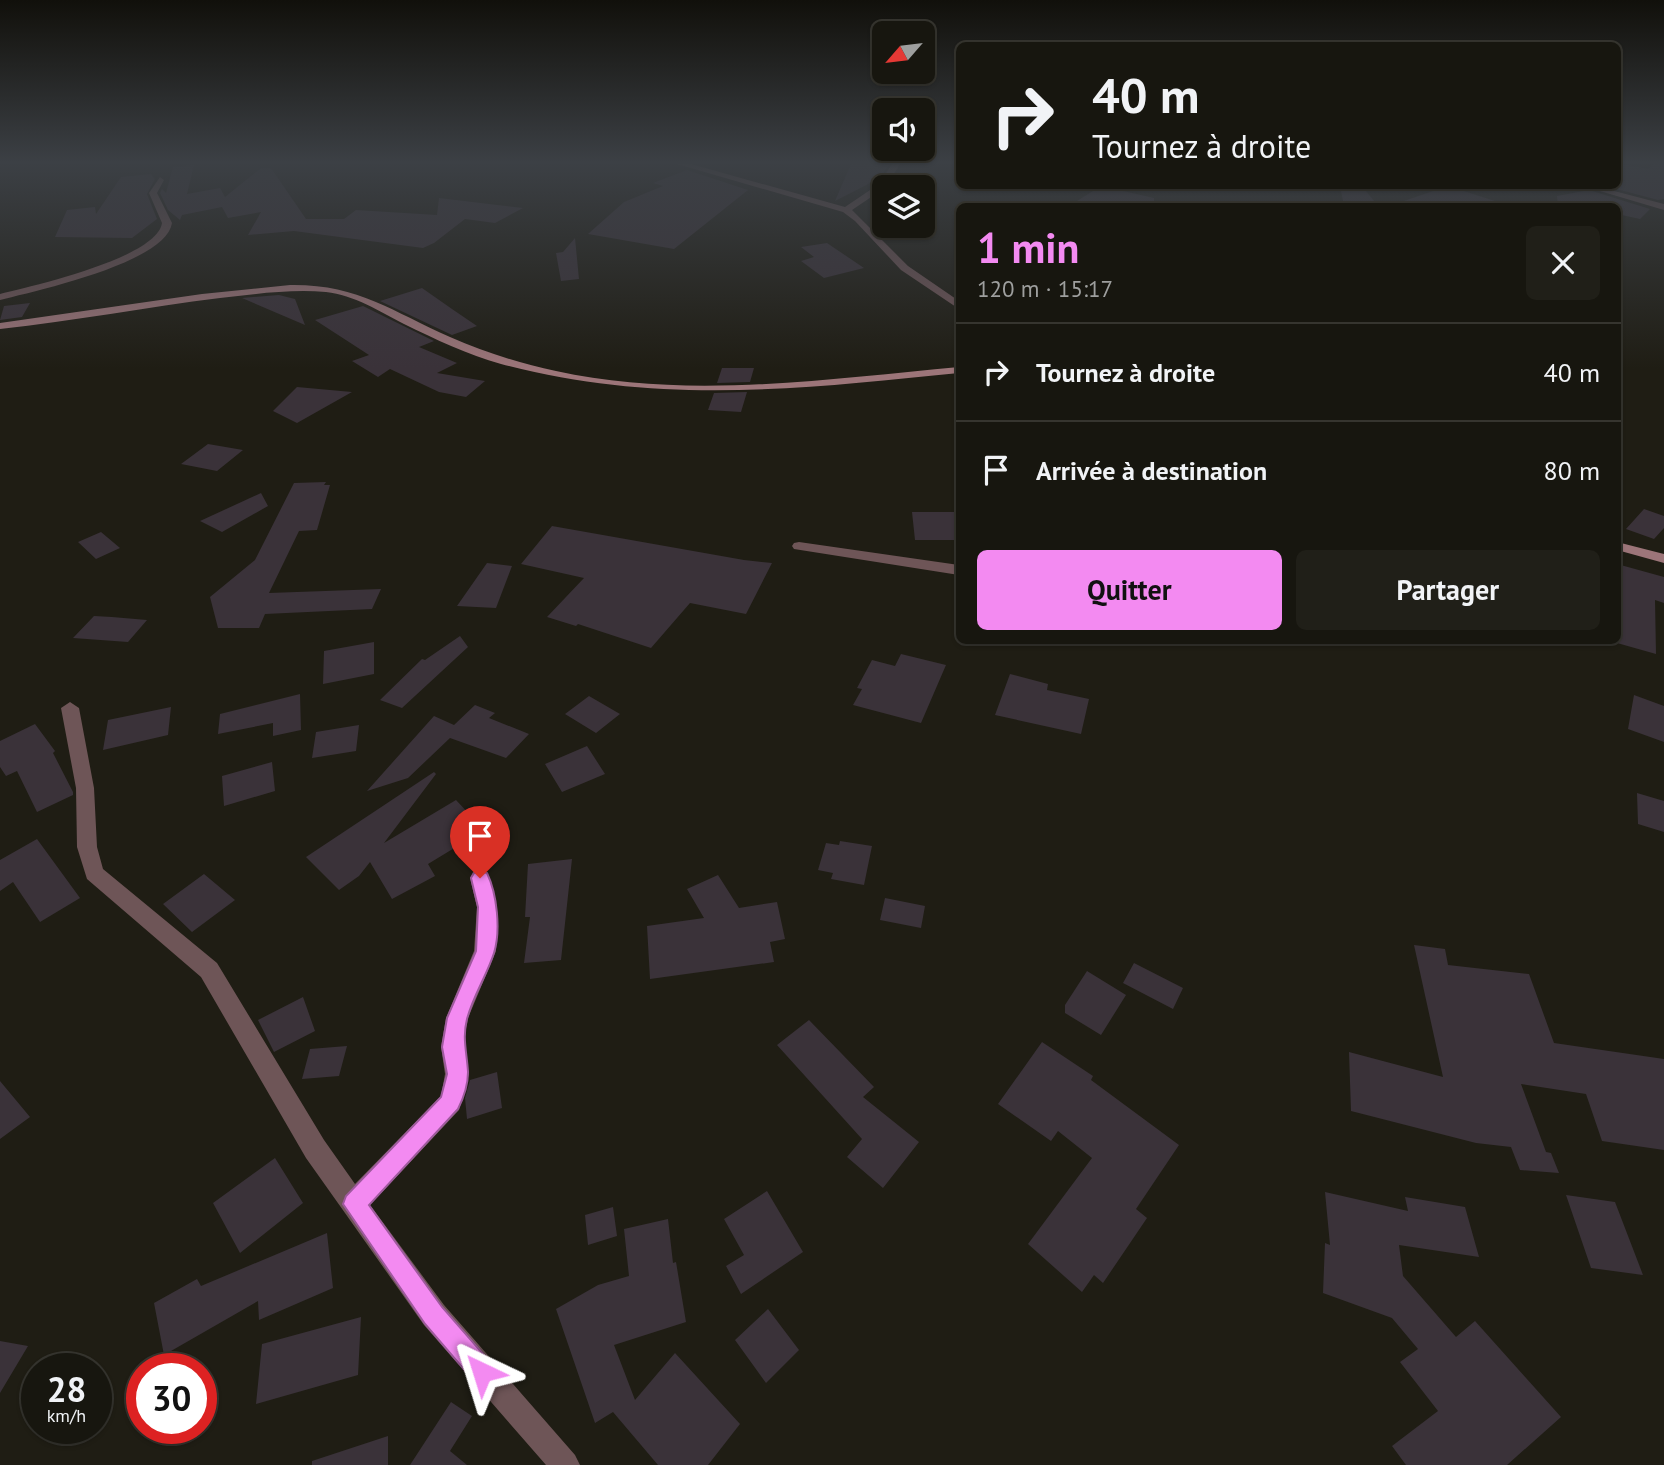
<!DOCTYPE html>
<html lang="fr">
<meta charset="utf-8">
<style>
body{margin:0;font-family:"PT Sans",sans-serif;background:#201f18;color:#f1f3f6;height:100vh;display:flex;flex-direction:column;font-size:26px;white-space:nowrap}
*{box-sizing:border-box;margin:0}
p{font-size:23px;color:#9e9f9e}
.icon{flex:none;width:38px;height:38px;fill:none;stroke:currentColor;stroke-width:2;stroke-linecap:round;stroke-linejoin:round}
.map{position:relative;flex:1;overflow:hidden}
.drawer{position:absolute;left:956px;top:203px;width:665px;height:441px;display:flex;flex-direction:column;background:#17160f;border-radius:10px;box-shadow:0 2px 5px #0004,0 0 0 2px #36352f}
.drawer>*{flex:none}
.banner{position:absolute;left:956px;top:42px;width:665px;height:147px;border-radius:10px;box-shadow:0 2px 5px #0004,0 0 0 2px #36352f;background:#17160f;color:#f1f3f6;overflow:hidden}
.needle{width:46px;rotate:242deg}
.controls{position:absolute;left:872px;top:21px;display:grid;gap:14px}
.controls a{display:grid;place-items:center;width:63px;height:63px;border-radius:10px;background:#17160f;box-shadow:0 2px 5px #0004,0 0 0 2px #36352f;font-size:35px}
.speed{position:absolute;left:21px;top:1353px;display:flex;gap:14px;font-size:35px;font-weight:700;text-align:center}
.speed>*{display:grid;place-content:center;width:91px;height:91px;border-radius:50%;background:#17160f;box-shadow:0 2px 5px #0004,0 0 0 2px #36352f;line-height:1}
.speed small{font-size:18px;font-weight:400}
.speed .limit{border:10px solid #d22;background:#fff;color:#111}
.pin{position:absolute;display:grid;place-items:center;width:60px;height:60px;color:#fff;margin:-72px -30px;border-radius:50% 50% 50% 0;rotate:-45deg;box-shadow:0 0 7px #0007}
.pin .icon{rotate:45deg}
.me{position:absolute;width:77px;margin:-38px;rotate:319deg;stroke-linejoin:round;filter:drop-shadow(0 0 5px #0008)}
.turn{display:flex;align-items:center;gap:24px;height:147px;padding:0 21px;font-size:32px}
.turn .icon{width:91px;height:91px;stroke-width:2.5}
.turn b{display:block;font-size:49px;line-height:60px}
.round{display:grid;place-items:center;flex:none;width:74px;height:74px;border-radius:10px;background:#201f18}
.overview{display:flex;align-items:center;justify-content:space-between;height:119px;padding:0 21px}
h1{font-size:42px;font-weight:700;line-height:52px;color:#f38af1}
.action{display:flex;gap:14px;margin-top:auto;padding:14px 21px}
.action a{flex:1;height:80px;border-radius:10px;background:#f38af1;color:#111;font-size:28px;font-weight:700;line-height:80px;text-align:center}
.action a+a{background:#201f18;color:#f1f3f6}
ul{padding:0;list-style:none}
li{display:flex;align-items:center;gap:21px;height:98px;padding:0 21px;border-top:2px solid #36352f}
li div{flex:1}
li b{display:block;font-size:26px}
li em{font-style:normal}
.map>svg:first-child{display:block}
.building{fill:#3a3239}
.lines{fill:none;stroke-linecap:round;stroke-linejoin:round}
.street{fill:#6e5557;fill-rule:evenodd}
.secondary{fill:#9c7579;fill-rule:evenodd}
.route{fill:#f38af1;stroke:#9e5a9d;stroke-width:2}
</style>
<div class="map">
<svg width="1664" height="1465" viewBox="0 0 1664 1465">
<rect width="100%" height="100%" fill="#1f1d14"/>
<path class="building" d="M851 164H889L880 178 835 201Z
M1622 164 1648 169 1653 164H1664V199L1658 200 1609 187 1617 186V172Z
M194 165 187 194 220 188 225 197 261 168H271L306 219H344L356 210 437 215 439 198 523 208 495 223 465 219 434 243 423 248 294 231 248 235 261 212 228 218 222 207 182 215 180 220 168 210 160 193 162 189 166 193 173 167Z
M687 170 748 190 674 249 588 234 624 202 663 186 653 183Z
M151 174 155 179 147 194 157 219 132 238 55 237 67 210 95 207 96 214 121 177Z
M1101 186 1154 198V206H1069Z
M1340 186H1362L1378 206H1344Z
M1448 186 1498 202 1497 206H1398V203Z
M1589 190 1650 209 1640 219 1617 214V206H1558L1557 196Z
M575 238 579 279 561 281 556 253 563 252Z
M827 243 864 268 824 278 801 261 814 257 801 247Z
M422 288 452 309 477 326 452 335 380 301Z
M279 295 295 299 305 325 242 298Z
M30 303 22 317 0 320 4 306Z
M363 306 434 341 419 347 457 363 437 373 485 381 466 397 439 392 390 369 378 377 352 361 369 355 315 320Z
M722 368H754L750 382 717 383Z
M297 387 352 392 297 423 273 411Z
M747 392 741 412 708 410 714 393Z
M208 444 243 450 217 471 181 464Z
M326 482 324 485H330L317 530 299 531 269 593 381 589 372 609 265 614 259 628H218L210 597 255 560 294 483Z
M261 493 268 506 222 532 200 521Z
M1644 509 1664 516V528L1654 539 1626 529Z
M912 512H959V540H915Z
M552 526 744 560 772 563 746 614 690 603 651 648 578 624 576 626 547 617 584 578 521 564Z
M101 532 120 548 96 559 78 542Z
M487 563 512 566 496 608 457 606Z
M1617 564 1664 577V603L1655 600 1656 654 1617 643Z
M94 616 112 617 147 620 128 642 73 638Z
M460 636 468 647 402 708 380 700 422 659 425 660Z
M374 642V674L323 684 324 651Z
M901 654 946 665 921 723 853 705 862 689 857 688 872 660 895 666Z
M1010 674 1048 684 1047 690 1089 699 1081 734 995 715Z
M300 694 301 730 273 736V723L218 734 220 714Z
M1634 695 1664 706V742L1628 729Z
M589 696 620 714 596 733 565 714Z
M475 705 495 713 489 718 529 734 506 758 450 738 408 778 367 791 434 716 454 725Z
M171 707 168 735 103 750 108 720Z
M35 724 55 751 53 753 73 792V795L37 812 17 771 6 776 0 767V741Z
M359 725 356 751 312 758 316 732Z
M587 746 605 774 562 792 545 764Z
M272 762 275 791 224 806 222 776Z
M434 772 436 774 384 843 456 800 484 830 428 864 435 876 392 899 370 862 359 876 339 890 306 857Z
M1637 793 1664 801V832L1638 824Z
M37 839 80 898 40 922 13 882 0 891V860Z
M840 841 872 846 864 885 831 879 833 873 818 870 826 843 839 845Z
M572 859 561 960 524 963 530 917H525L528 864Z
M204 874 235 900 192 932 163 904Z
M718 875 739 908 777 902 785 939 770 942 774 962 650 979 647 926 704 918 687 889Z
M885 898 925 906 921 928 880 920Z
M1414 945 1445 949 1448 965 1529 974 1554 1043 1664 1059V1150L1602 1141 1586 1094 1521 1084 1546 1152 1551 1153 1559 1173 1520 1170 1511 1147 1476 1143 1351 1111 1349 1052 1443 1077Z
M1134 963 1183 988 1173 1009 1123 983Z
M1087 971 1126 995 1101 1035 1065 1013V1005Z
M303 997 315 1031 274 1052 258 1020Z
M809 1020 874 1087 863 1097 919 1142 883 1188 847 1157 862 1139 777 1045Z
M1042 1042 1093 1076 1091 1080 1179 1145 1136 1209 1147 1218 1103 1283 1094 1275 1082 1292 1028 1244 1092 1158 1058 1131 1051 1141 998 1104Z
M347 1046 339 1076 302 1079 310 1049Z
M497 1072 502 1108 467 1119 465 1098 470 1080Z
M0 1081 30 1117 0 1139Z
M275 1158 303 1203 240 1253 213 1203Z
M767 1191 803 1252 741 1294 726 1266 744 1255 724 1219Z
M1325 1192 1408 1211 1405 1197 1465 1207 1479 1257 1399 1245 1403 1276 1456 1337 1475 1321 1561 1417 1507 1465H1406L1392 1446 1438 1411 1400 1362 1418 1349 1392 1318 1323 1293 1325 1243 1330 1245Z
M1566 1195 1615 1202 1643 1275 1591 1268Z
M613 1207 617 1236 588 1245 585 1215Z
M668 1219 673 1263 676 1262 686 1322 614 1345 635 1400 675 1353 740 1424 708 1465H658L613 1412 595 1423 556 1309 598 1285 629 1276 624 1229Z
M327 1233 333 1288 259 1320 258 1301 164 1355 154 1303 197 1279 201 1286Z
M768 1309 799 1350 766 1383 735 1340Z
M361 1317 358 1375 256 1404 262 1344Z
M0 1341 28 1346 0 1393Z
M451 1402 472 1416 450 1451 467 1465H410Z
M388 1436V1465H312V1461Z"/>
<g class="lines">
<path class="street" d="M677 164H691L845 207 879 184 892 164H900L886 187 852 210 908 266 959 301V309L901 270 855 221 843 212Z
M160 177 164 180 157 193 172 223C166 263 35 291 0 300V294C32 286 157 258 162 223L149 193Z
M1583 186H1595L1664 204V210Z
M799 542 959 565V575L794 549 792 546 794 543Z
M70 702 79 708 94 788 97 847 103 869 217 963 324 1140 355 1184 441 1096 445 1074 441 1047 446 1018 474 951 477 907 470 878 473 872 480 870 487 872 497 907 496 951 468 1018 463 1047 469 1074 459 1110 370 1205 444 1305 575 1455 580 1465H546L424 1325 345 1213 306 1158 201 977 87 879 77 847 76 788 61 708Z"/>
<path class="secondary" d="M290 285C358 284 391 311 450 337 484 352 519 363 556 371 687 400 827 379 959 367V373C799 389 659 406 501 364 468 355 435 339 404 324 379 311 354 295 326 292 291 289 255 294 220 298 147 307 74 321 0 329V323L202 294Z
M1617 542 1664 554V563L1617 550Z"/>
</g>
<linearGradient id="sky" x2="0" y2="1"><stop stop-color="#11100b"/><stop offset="0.44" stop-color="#3c4045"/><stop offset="1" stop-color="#3c4045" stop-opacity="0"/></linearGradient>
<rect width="1664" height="369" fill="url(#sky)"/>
<path class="route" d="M480 871 487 873C497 894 501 930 494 953 487 975 473 996 467 1019 462 1038 467 1053 468 1072 468 1084 463 1099 458 1109L369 1205 442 1307 491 1363 495 1372 491 1381 482 1384 474 1381 425 1324 343 1204 346 1196 441 1097 447 1074 442 1047 447 1018 476 951 478 907 471 878 474 873Z"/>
</svg>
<div class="controls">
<a><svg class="needle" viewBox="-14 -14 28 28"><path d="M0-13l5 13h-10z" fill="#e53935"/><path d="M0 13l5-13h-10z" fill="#9e9f9e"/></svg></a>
<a><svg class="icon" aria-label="sound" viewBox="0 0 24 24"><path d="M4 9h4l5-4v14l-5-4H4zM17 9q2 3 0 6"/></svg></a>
<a><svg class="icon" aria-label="layers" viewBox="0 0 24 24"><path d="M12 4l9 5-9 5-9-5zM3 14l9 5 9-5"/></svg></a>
</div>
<div class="speed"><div>28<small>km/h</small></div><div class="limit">30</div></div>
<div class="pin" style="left:480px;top:878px;background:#d93025"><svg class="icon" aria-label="arrive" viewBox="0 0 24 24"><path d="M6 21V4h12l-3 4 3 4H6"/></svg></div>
<svg class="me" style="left:482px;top:1372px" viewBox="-20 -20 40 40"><path d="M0-17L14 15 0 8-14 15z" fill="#f38af1" stroke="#fff" stroke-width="4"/></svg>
<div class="banner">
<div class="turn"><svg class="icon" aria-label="right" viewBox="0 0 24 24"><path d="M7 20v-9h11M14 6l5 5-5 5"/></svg><div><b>40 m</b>Tournez à droite</div></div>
</div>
<section class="drawer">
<div class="overview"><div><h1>1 min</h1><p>120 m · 15:17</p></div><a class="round"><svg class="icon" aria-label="close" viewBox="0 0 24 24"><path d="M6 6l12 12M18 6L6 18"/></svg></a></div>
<ul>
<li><svg class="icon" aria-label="right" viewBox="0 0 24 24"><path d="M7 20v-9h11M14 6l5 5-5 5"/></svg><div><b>Tournez à droite</b></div><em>40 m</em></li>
<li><svg class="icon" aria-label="arrive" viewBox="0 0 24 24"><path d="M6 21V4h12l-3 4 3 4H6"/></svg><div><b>Arrivée à destination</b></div><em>80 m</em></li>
</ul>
<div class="action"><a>Quitter</a><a>Partager</a></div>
</section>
</div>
